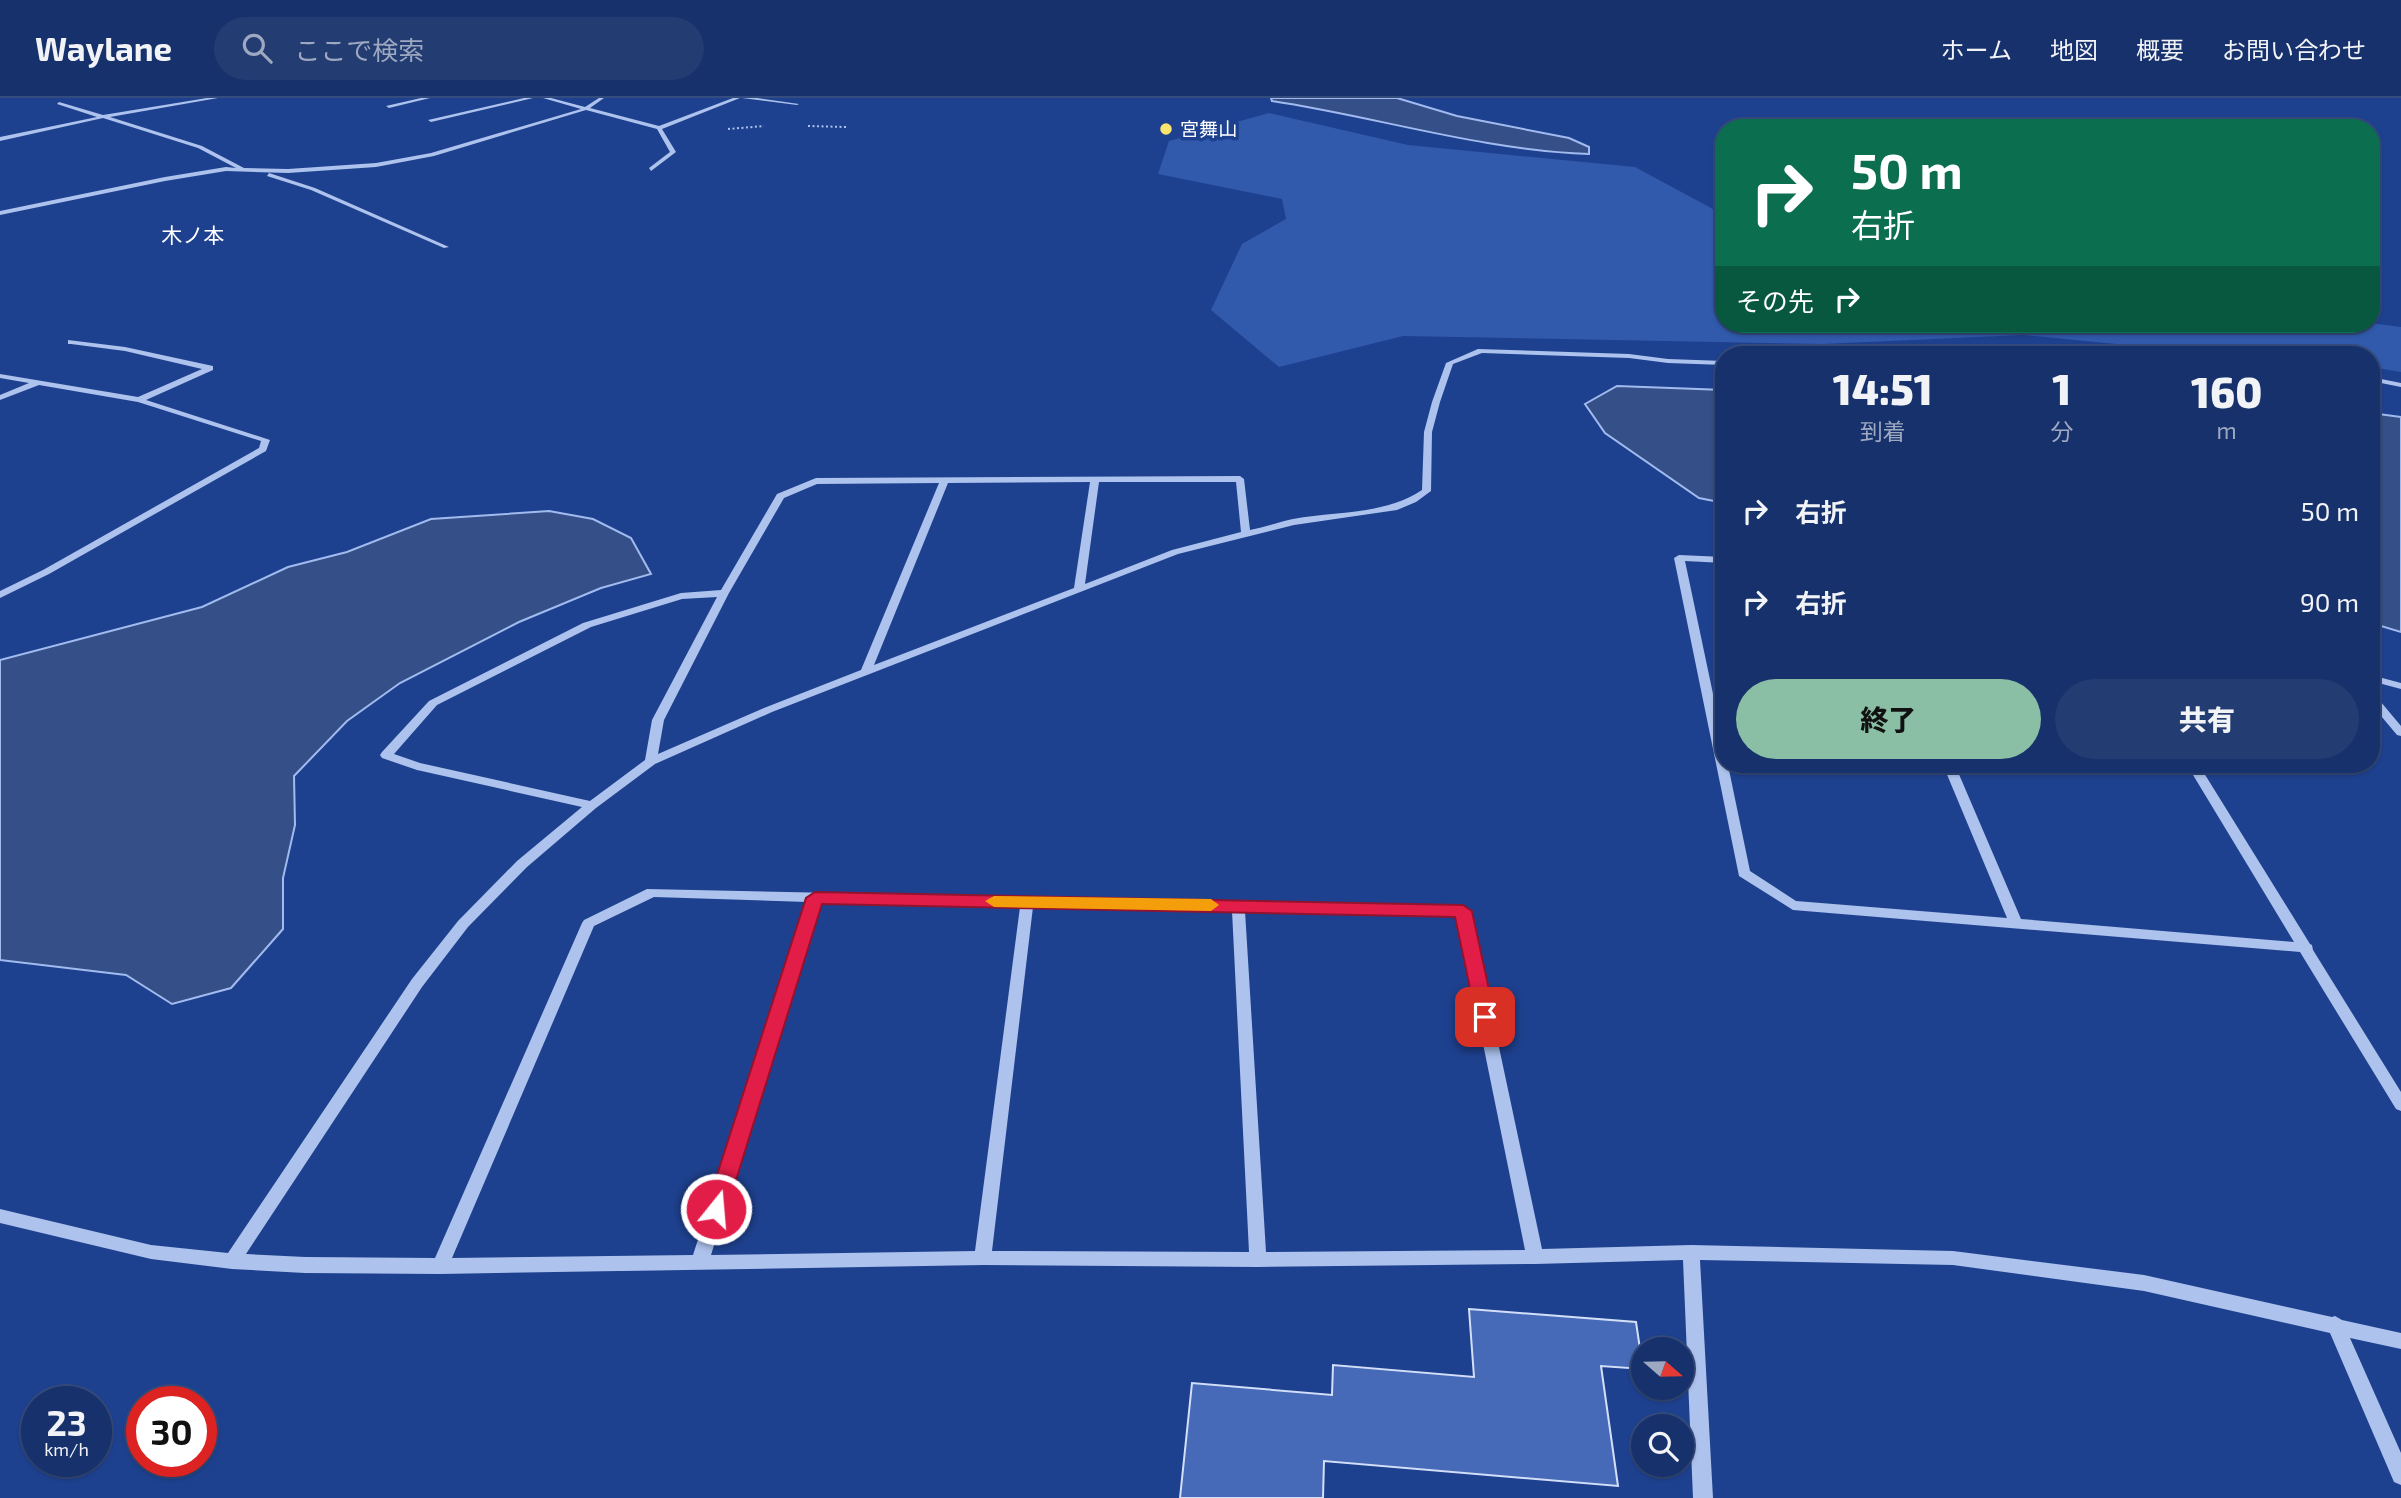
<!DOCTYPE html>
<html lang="ja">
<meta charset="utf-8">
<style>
body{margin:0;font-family:"Exo 2","Noto Sans JP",sans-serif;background:#233d73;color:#f1f3f6;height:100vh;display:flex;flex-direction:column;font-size:26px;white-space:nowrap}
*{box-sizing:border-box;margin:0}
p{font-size:23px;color:#9ea9c1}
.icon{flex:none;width:38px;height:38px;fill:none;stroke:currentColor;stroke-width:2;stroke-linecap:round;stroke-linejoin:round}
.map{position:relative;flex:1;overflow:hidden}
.panel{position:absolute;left:1715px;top:248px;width:665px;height:427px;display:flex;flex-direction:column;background:#16316b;border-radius:28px;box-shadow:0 2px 5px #0004,0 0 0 2px #354c7e}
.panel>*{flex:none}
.guide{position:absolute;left:1715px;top:21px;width:665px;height:214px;border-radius:28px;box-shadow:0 2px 5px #0004,0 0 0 2px #354c7e;background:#0b6e4f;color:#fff;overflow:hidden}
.needle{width:46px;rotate:110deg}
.buttons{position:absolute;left:1631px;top:1239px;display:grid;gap:14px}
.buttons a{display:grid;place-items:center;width:63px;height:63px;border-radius:50%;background:#16316b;box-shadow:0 2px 5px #0004,0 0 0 2px #354c7e;font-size:35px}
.speed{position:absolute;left:21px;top:1288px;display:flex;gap:14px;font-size:35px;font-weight:700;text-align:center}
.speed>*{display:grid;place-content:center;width:91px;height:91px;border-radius:50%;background:#16316b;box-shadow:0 2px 5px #0004,0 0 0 2px #354c7e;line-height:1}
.speed small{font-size:18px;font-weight:400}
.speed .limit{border:10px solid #d22;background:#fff;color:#111}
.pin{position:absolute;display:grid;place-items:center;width:60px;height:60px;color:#fff;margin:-30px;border-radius:14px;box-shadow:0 4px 10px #0006}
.me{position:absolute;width:77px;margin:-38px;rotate:17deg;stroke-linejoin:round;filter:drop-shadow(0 0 5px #0008)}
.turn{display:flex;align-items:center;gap:24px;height:147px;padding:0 21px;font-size:32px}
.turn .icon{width:91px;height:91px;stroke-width:2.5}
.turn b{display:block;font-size:49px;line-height:60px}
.then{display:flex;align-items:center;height:66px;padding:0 21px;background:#0003;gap:14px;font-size:26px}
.eta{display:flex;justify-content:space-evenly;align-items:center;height:119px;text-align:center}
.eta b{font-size:42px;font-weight:800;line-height:49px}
.primary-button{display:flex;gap:14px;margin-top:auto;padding:14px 21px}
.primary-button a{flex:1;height:80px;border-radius:42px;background:#8abfa5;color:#111;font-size:28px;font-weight:800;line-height:80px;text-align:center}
.primary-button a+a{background:#233d73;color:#f1f3f6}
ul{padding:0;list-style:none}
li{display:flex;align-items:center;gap:21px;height:91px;padding:0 21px}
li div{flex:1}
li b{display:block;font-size:26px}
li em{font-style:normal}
header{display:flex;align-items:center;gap:42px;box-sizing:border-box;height:98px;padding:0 35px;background:#16316b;border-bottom:2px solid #354c7e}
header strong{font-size:33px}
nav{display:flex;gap:38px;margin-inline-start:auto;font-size:24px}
.search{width:490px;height:63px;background:#233d73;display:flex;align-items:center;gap:18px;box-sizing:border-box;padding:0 24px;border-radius:38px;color:#9ea9c1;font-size:26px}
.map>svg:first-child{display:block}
.green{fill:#315aad}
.water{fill:#354f89;stroke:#a1bbef;stroke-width:2}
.building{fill:#466ab7;stroke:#d3dff9;stroke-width:2}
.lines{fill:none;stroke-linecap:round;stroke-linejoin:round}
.path{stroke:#adc2ed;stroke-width:2;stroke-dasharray:2 2.5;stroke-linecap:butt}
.minor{fill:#adc2ed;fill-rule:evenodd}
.route{fill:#e11d48;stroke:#92132f;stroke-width:2}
.slow{fill:#f59e0b}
.poi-dot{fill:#fce56c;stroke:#1e418f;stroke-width:2.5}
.labels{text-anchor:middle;stroke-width:7;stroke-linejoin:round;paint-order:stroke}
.far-poi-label{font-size:19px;fill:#fff;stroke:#1e418f;text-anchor:start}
.far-quarter-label{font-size:21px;fill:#fff;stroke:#1e418f}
</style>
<header>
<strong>Waylane</strong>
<div class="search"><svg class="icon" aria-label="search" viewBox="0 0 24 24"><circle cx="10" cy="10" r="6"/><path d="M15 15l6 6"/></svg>ここで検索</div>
<nav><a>ホーム</a><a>地図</a><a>概要</a><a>お問い合わせ</a></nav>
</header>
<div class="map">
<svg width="2401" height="1400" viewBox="0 0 2401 1400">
<rect width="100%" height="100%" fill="#1e418f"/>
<path class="green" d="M1269 15 1408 47 1635 69 1724 117V226L2371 225 2401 229V274L2371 269V257H2307L2263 249 2219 256 2023 237 1822 246 1403 238 1279 269 1211 212 1242 146 1286 121 1282 101 1158 76 1169 43Z"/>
<path class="water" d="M1271 0H1397L1457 18 1569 40 1589 49V56C1480 52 1378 19 1272 3Z
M1617 288 1724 292V405L1699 400 1605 335 1585 306Z
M2371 315 2401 319V534L2371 525Z
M549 413 593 421 631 440 651 476 601 490 519 524 400 585 347 623 294 678 295 727 283 780V831L231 890 172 906 126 877 0 862V562L202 509 288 469 347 454 431 421Z"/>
<path class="building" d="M1469 1211 1636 1224 1643 1271 1601 1268 1618 1388 1324 1363 1323 1400H1180L1192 1285 1332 1297 1333 1267 1474 1279Z"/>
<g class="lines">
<path class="path" d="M808 28 846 29
M728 31 764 28"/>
<path class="minor" d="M207 0H218L110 19 202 48 244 70 288 71 376 65 431 55 581 11 543 0H551L585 9 599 0H604L590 10 659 28 733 0H740L662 31 676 54 651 73 649 70 670 54 657 31 586 12 434 58 376 69 288 75 226 73 165 83 0 117V113L165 79 226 69 236 70 198 50 103 20 0 43V39L97 19 57 6 59 4 103 17Z
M421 0H430L389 10 386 8Z
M524 0H533L431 24 428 22Z
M742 0H757L799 6 797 7Z
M269 75 315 90 449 149 444 150 311 92 267 78Z
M68 242 125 249 213 268V272L146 302 270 342 266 353 49 476 0 500V493L43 472 259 350 261 343 138 304 39 287 0 302V297L29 285 0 280V276L138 299 202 271 125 253 71 246H68Z
M1478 251 1629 256 1668 261 1724 263V267L1668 265 1629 260 1482 255 1453 266 1440 304 1432 334 1431 393 1416 404 1397 412 1294 427 1178 456 772 614 655 666 596 710 527 769 468 829 422 889 246 1156 305 1159 435 1160 582 825 584 822 647 791 1463 808 1468 810 1470 813 1542 1151 1691 1147 1953 1153 2144 1177 2332 1219 2335 1218 2342 1222 2401 1235V1251L2350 1240 2401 1355V1387L2394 1384 2330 1235 2144 1193 1953 1167 1700 1162 1713 1400H1693L1683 1162 1535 1166 1258 1169 983 1167 440 1176 305 1175 232 1171 151 1161 0 1125V1111L151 1147 228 1155 412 881 458 823 517 763 582 709 417 672 382 660 380 657 382 654 429 603 583 525 681 495 721 492 777 396 816 380 1240 378 1244 381 1250 432C1265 429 1279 424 1293 421 1336 413 1385 417 1422 392L1424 334 1432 304 1446 265ZM1090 384 1074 490 874 567 948 385ZM1099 384H1236L1241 434 1172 452 1085 486ZM939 385 861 572 764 610 658 656 664 622 729 495 784 400 817 386ZM717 499 652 622 645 662 590 703 420 665 394 656 437 607 591 529 682 501ZM654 799 807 804 693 1157 452 1160 594 828ZM820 805 1020 809 975 1153 711 1157ZM1033 809 1232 813 1249 1154 992 1153ZM1245 813 1457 818 1525 1152 1266 1154Z
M1997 252 2064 255 2068 257H1951L1955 255Z
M2371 279 2401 285V289L2371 283Z
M1679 457 1724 459V465L1685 463 1724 648V667H1728L1750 773 1796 803 2007 820 1943 667H1955L2021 821 2294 844 2187 667H2199L2310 846 2312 847 2313 852 2401 994V1013L2396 1011 2300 854 1793 812 1739 778 1674 460Z
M2371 577 2401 585V591L2371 583Z
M2371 596 2375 597 2401 628V638L2397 637 2371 606Z"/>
</g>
<path class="route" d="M815 794 1463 807 1472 813 1495 919 1492 924H1479L1476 919 1455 819 822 806 727 1111 724 1118 716 1120 709 1118 706 1111 806 800Z"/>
<path class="slow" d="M994 798 1211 801 1219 807 1211 813 994 809 985 803Z"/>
<circle class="poi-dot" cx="1166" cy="31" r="7"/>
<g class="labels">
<g class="far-poi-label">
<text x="1180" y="38">宮舞山</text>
</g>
<g class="far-quarter-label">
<text x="193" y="145">木ノ本</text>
</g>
</g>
</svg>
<div class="buttons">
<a><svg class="needle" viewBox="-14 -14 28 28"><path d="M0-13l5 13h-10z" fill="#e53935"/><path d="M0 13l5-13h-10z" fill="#9ea9c1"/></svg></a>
<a><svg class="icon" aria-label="search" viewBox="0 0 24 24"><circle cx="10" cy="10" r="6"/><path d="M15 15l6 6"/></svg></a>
</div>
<div class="speed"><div>23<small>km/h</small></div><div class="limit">30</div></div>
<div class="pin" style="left:1485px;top:919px;background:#d93025"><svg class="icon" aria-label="arrive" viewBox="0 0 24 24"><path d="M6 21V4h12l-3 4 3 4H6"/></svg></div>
<svg class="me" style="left:716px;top:1111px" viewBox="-20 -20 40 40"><circle r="17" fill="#e11d48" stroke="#fff" stroke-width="3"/><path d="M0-11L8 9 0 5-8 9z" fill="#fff"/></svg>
<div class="guide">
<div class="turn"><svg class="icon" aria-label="right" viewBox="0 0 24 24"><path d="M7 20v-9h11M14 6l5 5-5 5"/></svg><div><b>50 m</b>右折</div></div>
<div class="then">その先<svg class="icon" aria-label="right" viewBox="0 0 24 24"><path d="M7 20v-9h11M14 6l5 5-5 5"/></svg></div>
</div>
<section class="panel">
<div class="eta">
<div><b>14:51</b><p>到着</p></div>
<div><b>1</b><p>分</p></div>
<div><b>160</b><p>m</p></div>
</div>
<ul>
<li><svg class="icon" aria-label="right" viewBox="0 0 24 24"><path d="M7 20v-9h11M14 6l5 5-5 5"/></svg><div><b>右折</b></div><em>50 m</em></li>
<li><svg class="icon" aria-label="right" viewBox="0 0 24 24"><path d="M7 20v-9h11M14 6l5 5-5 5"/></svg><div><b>右折</b></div><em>90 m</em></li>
</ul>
<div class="primary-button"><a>終了</a><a>共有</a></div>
</section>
</div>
